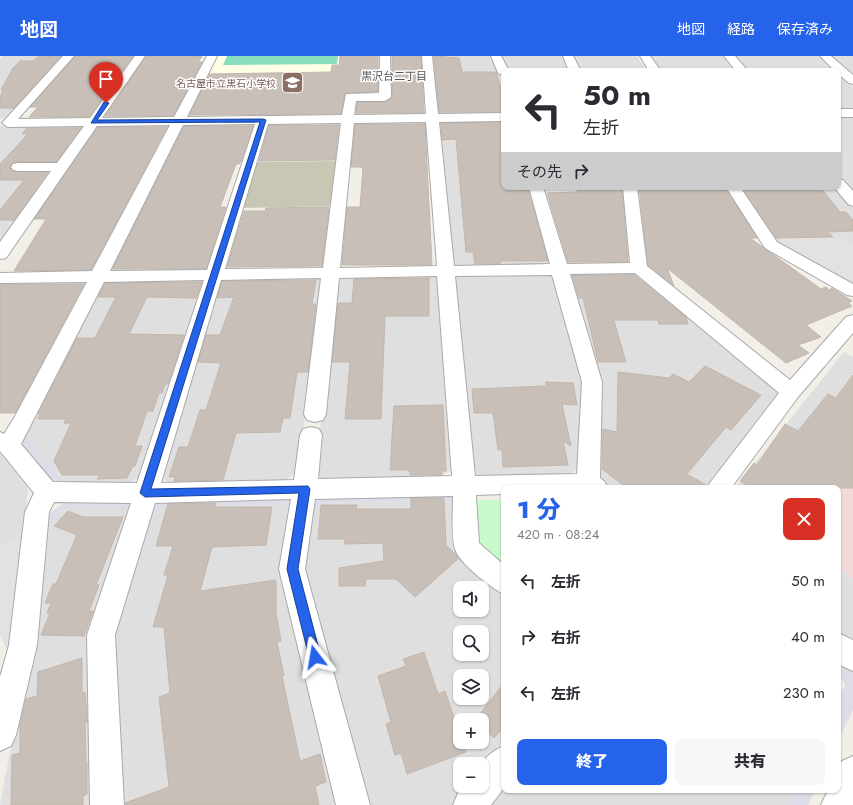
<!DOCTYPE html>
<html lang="ja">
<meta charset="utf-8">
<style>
body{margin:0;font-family:Jost,"Noto Sans JP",sans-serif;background:#f7f7f7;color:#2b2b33;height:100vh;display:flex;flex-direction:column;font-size:15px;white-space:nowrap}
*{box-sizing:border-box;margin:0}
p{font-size:13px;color:#7c7c81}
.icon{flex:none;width:22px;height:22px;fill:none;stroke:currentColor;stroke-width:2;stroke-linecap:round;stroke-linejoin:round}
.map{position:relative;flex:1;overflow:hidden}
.drawer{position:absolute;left:501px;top:429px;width:340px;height:308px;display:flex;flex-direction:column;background:#fff;border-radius:8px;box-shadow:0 1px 3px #0004}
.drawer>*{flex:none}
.guide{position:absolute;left:501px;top:12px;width:340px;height:122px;border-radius:8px;box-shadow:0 1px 3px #0004;background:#fff;color:#2b2b33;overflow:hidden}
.buttons{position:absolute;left:453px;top:525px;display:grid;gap:8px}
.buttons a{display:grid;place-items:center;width:36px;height:36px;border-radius:8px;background:#fff;box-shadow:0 1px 3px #0004;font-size:20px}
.pin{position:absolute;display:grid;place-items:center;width:34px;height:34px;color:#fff;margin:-41px -17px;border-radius:50% 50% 50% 0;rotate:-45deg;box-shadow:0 0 4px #0007}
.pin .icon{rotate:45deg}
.me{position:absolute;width:44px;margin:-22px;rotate:346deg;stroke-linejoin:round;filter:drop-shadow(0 0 3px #0008)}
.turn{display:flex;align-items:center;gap:14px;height:84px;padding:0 16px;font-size:18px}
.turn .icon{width:52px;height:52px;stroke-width:2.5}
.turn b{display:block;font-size:28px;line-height:34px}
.then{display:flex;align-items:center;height:38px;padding:0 16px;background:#0003;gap:8px;font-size:15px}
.round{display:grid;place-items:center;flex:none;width:42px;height:42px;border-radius:8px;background:#f7f7f7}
.overview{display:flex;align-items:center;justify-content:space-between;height:68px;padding:0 16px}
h1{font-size:24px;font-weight:800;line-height:30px;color:#2563eb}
.primary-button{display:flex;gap:8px;margin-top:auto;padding:8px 16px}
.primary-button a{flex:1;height:46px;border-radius:8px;background:#2563eb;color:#fff;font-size:16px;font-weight:800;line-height:46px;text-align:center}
.primary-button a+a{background:#f7f7f7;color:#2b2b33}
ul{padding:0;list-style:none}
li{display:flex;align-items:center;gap:12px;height:56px;padding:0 16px}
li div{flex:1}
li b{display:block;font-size:15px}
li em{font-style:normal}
header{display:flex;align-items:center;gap:24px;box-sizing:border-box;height:56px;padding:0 20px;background:#2563eb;color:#fff}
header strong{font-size:19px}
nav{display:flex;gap:22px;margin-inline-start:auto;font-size:14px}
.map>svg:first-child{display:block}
.residential{fill:#e0dfdf;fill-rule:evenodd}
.commercial{fill:#f2dad9}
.education{fill:#ffffe5}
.construction{fill:#c7c7b4}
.park{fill:#c8facc}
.pitch{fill:#88e0be}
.parking{fill:#e2e2e2}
.plaza{fill:#dddde8}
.building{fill:#c7bfb8;stroke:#c4b6ab}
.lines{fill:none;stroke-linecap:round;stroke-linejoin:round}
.minor-casing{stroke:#a9a9a9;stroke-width:2}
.minor{fill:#fff;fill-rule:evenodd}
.route{fill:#2563eb;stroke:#184099}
.labels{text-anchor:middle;stroke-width:3;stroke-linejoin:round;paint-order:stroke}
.far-education-label{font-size:10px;fill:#785e54;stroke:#fff;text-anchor:end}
.far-neighbourhood-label{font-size:11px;fill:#555;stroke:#fff}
</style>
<header>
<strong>地図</strong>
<nav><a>地図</a><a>経路</a><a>保存済み</a></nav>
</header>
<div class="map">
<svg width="853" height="749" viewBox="0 0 853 749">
<rect width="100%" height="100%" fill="#f2efe9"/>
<path class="residential" d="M3 0H65L8 62 0 63V3Z
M431 0H491L498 13 504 35V57L442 58 437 56Z
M501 0H564L571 15H508Z
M573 0H637L647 15H580Z
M650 0H724L737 15H660Z
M735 0H819L836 15H748Z
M830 0H853V21Z
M838 17 853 31V53H838Z
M838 60H853V138L838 121Z
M443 64H504V131H531L551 206 545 209 459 211 452 207 438 67Z
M82 68 84 71 0 186V70Z
M740 131H835L853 152V188L842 182 775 183Z
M634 216 641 219 778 332 780 338 707 432H609L602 427 597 417 570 221 575 217Z
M548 217 556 222 583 328 578 412 569 420 481 421 470 412 454 223 460 218Z
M433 219 439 224 451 414 436 423 324 424 315 416 337 225 345 221Z
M317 221 323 225 298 414 284 426 169 427 158 420 220 226 228 222Z
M201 223 205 228 140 422 127 429H67L27 378 102 229 111 224Z
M844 296 853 301V401L833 432H735Z
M0 397 28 432 23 483 0 489Z
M442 444 457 455 504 537V685L482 712V708H460V730H467L452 749H366L305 513 313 456 322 447ZM460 532H482V554H460ZM460 576H482V598H460ZM460 620H482V642H460ZM460 664H482V686H460Z
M282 449 291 456 337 749H121L114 572 150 460 160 451Z
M67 453H123L130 460 93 749H0L18 653 45 472Z
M838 512 853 522V585L838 578Z
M504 730V734H794L786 749H489Z"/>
<path class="commercial" d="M853 401V522L838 512V432H834Z"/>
<path class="education" d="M216 0H382L380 37 376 39H346L344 57 339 59 190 61 186 59Z"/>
<path class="construction" d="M338 105 332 150 242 152 256 106Z"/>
<path class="park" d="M478 444H504V514L475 489Z"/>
<path class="pitch" d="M227 0H338L337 8 223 9Z"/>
<path class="parking" d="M842 182 853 188V228L779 188 775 183Z
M23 483 9 598 0 580V489Z"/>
<path class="plaza" d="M27 378 67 429 54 427 24 391 22 387Z
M450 438 456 442 457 455 442 444 322 447 313 456 317 443 320 442Z
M289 443 292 448 291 456 282 449 161 451 150 460 153 451 157 446Z
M126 445 131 448 130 460 123 453H67L45 472V466L50 457 65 446Z
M838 605 853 616V654L838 685V644L845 629 838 615Z
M794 734H815L808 749H786Z"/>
<path class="building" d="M39 0H61L14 52H0V41L4 33 1 34 13 12 20 5H33Z
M75 0H133L89 61H29L38 51H30Z
M146 0H202L198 6H202L173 60H105Z
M340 0H378V36L345 37 341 58 189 59 210 18 331 16 332 9H339Z
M392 0H421L424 57H356L357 46H385L392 42Z
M434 0 459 2 462 16H496L504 43V56H439Z
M504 66V131H517L518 134H528L548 205H500V208H475L473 196H466L456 83 442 84 441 67Z
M355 68H425L432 209H342L347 151H360L363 111H351Z
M269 69H339L335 104 259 105Z
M184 70H253L241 105 239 108H236L220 151H226L206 213H112Z
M98 71H167L91 214 14 215 46 163H34Z
M27 72H81L56 106H18L12 107 10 112 13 115 48 116 14 164H0V154L24 124H0V108L28 78H22Z
M578 131H622L628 206H568L547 137 577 136Z
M639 131H725L757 182H750L821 233 826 231 829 234 832 232 852 245 848 247 852 250 806 269 821 281 798 289 809 297 786 307 667 212 674 230 648 209Z
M742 131H820L840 156H846L853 164V175L828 176 833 181 776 182Z
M329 151 322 210 227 211 244 155H265L266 152Z
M572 219H634L686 261 688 268H659L658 264H616L614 265 626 306H598L583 242H579Z
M429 222V260H385L381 363H345L350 306H332L338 247H352L354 223Z
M316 224 312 248H316L308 316H297L290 362H283L280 376 236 377 223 424 174 425 175 421H169L179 391H188L200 354H206L221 307 198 306 206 279H220L234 241 217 242 222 225Z
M202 226 196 242 147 241 129 278 184 279 168 328H165L162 337H159L153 355H147L135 390H142L135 410 132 411 127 422 97 423 100 419H62L54 405 71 367H64L66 363H38L40 358H38L77 282H95L116 241H98L105 227Z
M0 228H84L15 357H0Z
M705 310 761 339 731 374 726 371 687 418 706 429 705 432H627L602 413 603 373 617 376 618 316 669 322 673 318 689 326Z
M853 319V432H753L740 425 754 407 757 409 785 368 798 375 828 338 836 342Z
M546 326 573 327 577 349 562 348 571 390 563 385 568 409 503 411 502 394H498L493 357H474L472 333 546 330Z
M443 349 446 415H442V419H410V415L407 414H390L394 350Z
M411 442H444L446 489 459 502 415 541 396 523H366L365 530H339V512L384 505 383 487 344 488 345 483H318L321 449H357L356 453H411Z
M216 447 215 451H272L266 489 212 491 200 535 276 524V557L281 585 277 586 284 619 282 620 300 705 320 698 326 726 315 730 319 749H126L125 747 169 731 159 641 170 637 164 571H153L168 519H164L173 490H156L168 448Z
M68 455 83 461H123L96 529H99L89 555H93L84 580 41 579 50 557H47L51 547H45L53 528H56L77 479 54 470Z
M424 596 438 638 445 635 460 679V686H462L466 696 407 718 401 697 395 699 386 668 391 666 378 620 406 610 403 603Z
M82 602V637L85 636 87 666 85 667 86 708 87 707V738L83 740V749H11L12 699 20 697V670L26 643 37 640 38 616Z
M504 627V670L494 682 482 671V664H475Z"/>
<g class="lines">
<defs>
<path id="minor" d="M63 0H74L18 63 90 62 135 0H145L102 62 174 61 207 0H217L187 61 342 59 346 38 379 37 380 0H390L391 41 385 45H356L354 59 426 58 422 0H432L438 58 504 57V65L439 66 454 210 550 208 529 131H543L567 208 630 207 623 131H637L647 210 790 324 846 261 853 259V277L798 341 731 432H706L779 337 635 217 570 218 602 326 600 422 604 425 608 432H504V438L476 439 479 487 504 509V538C492 533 458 506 455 493 451 480 453 454 453 440L315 443 305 513 370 749H336L279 513 291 443 155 447 115 579 124 749H90L87 579 131 447 54 446 49 456 37 589 16 679 11 690 0 695V621L9 589 25 456 34 437 0 395V376L4 378 15 360 87 226 0 227V217L92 215 170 69 97 70 6 202 0 203V186L51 115H18L13 114 11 111 13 108 18 107H57L84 70 8 71 2 67ZM426 66 437 210 340 212 354 67ZM341 67 323 212 225 213 268 68ZM255 68 207 214 110 215 183 69ZM552 219 582 326 577 418 475 420 455 220ZM437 220 452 420 318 423 322 379 319 373 311 371 303 373 300 379 294 424 161 427 221 224 321 222 304 358 307 364 315 366 323 364 326 358 339 222ZM204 224 137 427 53 426 21 388 104 226Z
M491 0H501L509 15H504V20L498 17Z
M563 0H573L581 15H569Z
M640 0H650L661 15H649Z
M724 0H735L748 15H736Z
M820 0H831L853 19V28L849 27 838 18V15H835Z
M838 53H853V61H838Z
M838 123 843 124 853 135V150L848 148 834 131H838Z
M726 131H740L777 186 853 228V240L847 239 765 192Z
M838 577 853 584V615L838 608Z
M504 690V732L491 749H453L458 737 464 730H482C482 708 481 700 504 690Z
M853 700V749H821L828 734H838V712L842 705Z"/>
</defs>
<use href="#minor" class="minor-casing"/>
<use href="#minor" class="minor"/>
</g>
<path class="route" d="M104 46 109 47 97 64 263 63 266 64 151 433 308 430 310 433 298 513 321 601 319 605 315 607 311 605 309 601 287 513 299 437 145 441 140 437 260 66 91 67Z"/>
<defs>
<symbol id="school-square" viewBox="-11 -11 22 22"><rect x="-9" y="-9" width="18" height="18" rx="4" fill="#8d6e63" stroke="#fff"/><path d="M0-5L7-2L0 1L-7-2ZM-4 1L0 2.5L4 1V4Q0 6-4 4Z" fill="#fff"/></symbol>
</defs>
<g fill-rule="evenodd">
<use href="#school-square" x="280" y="14" width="25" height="25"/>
</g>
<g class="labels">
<g class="far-education-label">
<text x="276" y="31">名古屋市立黒石小学校</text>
</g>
<g class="far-neighbourhood-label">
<text x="394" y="24">黒沢台二丁目</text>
</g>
</g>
</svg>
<div class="buttons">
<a><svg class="icon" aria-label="sound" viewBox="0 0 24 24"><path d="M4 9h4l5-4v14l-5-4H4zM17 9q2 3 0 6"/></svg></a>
<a><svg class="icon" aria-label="search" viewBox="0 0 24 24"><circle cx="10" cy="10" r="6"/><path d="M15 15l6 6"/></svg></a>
<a><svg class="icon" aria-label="layers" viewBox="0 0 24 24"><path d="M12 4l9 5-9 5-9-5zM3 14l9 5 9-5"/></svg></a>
<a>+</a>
<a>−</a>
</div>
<div class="pin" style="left:106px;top:47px;background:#d93025"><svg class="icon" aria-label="arrive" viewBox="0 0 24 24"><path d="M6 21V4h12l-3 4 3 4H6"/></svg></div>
<svg class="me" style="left:315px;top:601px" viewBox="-20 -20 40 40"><path d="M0-17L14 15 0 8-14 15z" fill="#2563eb" stroke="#fff" stroke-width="4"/></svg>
<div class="guide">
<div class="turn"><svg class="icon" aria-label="left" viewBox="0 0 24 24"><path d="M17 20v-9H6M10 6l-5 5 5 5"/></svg><div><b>50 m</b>左折</div></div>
<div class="then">その先<svg class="icon" aria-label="right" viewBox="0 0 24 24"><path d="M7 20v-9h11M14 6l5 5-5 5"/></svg></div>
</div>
<section class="drawer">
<div class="overview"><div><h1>1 分</h1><p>420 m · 08:24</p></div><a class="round" style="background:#d93025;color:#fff"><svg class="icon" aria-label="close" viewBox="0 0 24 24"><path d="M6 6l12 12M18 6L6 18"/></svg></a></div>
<ul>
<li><svg class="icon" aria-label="left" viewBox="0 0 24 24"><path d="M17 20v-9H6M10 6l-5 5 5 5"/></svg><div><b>左折</b></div><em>50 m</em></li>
<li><svg class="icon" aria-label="right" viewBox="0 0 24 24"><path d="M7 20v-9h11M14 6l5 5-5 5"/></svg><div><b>右折</b></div><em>40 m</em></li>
<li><svg class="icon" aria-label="left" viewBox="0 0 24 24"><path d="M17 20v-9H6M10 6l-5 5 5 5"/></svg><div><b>左折</b></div><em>230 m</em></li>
</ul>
<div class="primary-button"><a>終了</a><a>共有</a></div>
</section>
</div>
